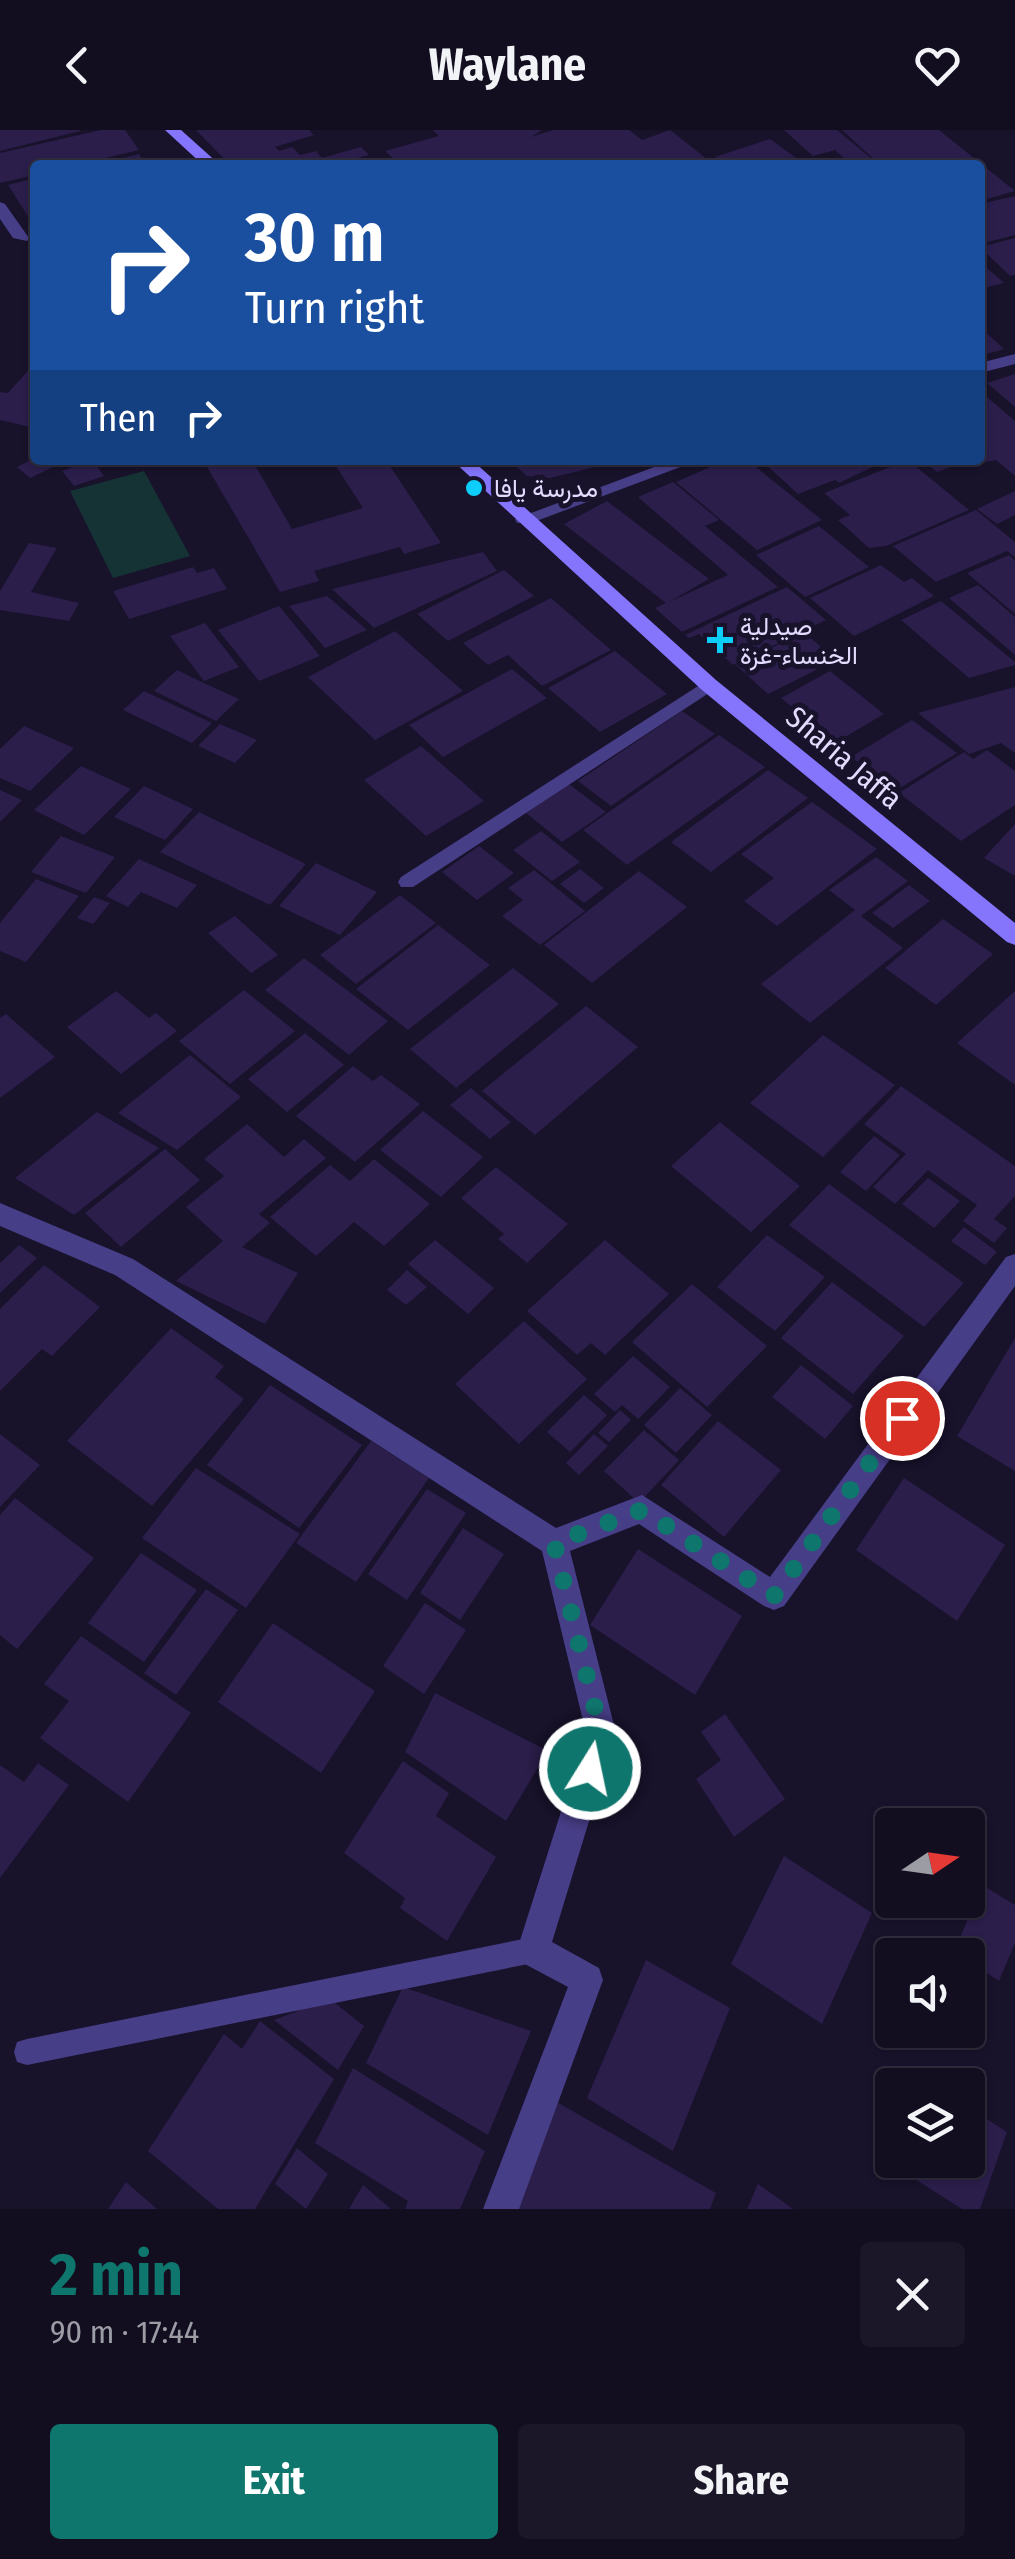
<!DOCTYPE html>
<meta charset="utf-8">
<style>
body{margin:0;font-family:"Fira Sans Condensed",Vazirmatn,sans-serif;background:#1b1729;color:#f1f3f6;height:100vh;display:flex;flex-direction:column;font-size:38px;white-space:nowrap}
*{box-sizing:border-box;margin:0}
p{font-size:32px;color:#9c9ca5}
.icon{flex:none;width:55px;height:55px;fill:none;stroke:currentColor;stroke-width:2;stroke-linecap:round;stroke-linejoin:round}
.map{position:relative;height:2079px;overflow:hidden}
.side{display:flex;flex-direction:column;background:#120e20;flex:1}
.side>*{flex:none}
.banner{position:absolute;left:30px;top:30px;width:955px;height:305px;border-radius:10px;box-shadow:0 2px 8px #0004,0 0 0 2px #312e3e;background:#1a4fa0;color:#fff;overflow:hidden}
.needle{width:65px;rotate:77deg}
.fabs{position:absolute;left:875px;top:1678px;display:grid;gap:20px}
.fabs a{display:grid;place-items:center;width:110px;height:110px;border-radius:10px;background:#120e20;box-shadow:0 2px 8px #0004,0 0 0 2px #312e3e;font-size:50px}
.pin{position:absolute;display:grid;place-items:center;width:85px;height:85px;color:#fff;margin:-42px;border:5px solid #fff;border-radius:50%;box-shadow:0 2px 10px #0007}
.me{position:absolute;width:110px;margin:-55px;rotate:10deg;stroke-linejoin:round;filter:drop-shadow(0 0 8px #0008)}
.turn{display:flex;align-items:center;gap:35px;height:210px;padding:0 50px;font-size:45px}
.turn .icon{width:130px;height:130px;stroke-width:2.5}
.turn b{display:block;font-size:70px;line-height:85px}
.then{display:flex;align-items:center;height:95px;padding:0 50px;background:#0003;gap:20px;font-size:38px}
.round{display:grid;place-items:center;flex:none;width:105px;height:105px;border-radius:10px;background:#1b1729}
.overview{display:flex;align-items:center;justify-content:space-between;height:170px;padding:0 50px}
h1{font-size:60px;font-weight:700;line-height:75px;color:#0f766e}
.button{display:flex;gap:20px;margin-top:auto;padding:20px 50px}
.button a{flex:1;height:115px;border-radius:10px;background:#0f766e;color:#fff;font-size:40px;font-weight:700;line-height:115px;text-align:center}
.button a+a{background:#1b1729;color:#f1f3f6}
header{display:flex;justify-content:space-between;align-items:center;height:130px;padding:0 50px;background:#120e20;font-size:45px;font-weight:700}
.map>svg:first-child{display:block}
.green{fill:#153335}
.building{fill:#2b1e4b}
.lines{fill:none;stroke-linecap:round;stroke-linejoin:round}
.lane{fill:#473e88;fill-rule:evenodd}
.street{fill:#473e88;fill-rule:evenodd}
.secondary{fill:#8475fc;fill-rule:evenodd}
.route{stroke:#0f766e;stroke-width:18;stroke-dasharray:0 32.4}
.poi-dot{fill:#0dcdfa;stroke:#18122b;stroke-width:4}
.labels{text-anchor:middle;stroke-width:10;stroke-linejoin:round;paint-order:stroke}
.far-poi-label{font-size:25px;fill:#e3dcfe;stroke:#18122b;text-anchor:start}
.street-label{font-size:30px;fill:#e3dcfe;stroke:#18122b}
</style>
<header><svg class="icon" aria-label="back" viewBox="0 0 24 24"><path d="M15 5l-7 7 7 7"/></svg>Waylane<svg class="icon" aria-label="heart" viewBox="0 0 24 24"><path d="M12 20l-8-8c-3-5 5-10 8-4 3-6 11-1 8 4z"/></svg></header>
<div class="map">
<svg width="1015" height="2079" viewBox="0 0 1015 2079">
<rect width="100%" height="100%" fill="#18122b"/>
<path class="green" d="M144 341 190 426 113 448 70 361Z"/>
<path class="building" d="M0 0H80V1L0 21Z
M101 0H125L139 20 76 35H35V45L0 53V23Z
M196 0H309L314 5 275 17 279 21 292 17 300 25 316 21 322 28 361 17 369 25 342 32 345 35H243L239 31 229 34Z
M433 0H542L531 7 553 0H629L642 10 670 0 707 29 689 35H536L533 32 462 35 458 31 400 35 385 21 439 6Z
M784 0H837L871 28 850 34 835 20 813 26Z
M842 0H939L1015 61 980 71V35H880Z
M770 9 806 35H725L715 27Z
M139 24 147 35H98V34Z
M35 48V90L31 91 8 55Z
M1015 66V105L980 114V74Z
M1015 108V145L1010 146 980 117Z
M980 132 1004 153 980 159Z
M980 197 1004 219 980 226Z
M35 233V298L0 290V262L8 263Z
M1015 244V277L987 253Z
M980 261 1015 291V346L996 330 986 332 980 327Z
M35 328V330H68L30 348 17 337Z
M92 330 104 346 74 356 62 341Z
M203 330H252L292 399 363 378 332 330H386L441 413 404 424 400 417 314 441 319 451 280 462Z
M509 330H619V331L550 348 527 346Z
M726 330H747L822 390 757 420 676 352Z
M761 330H887L839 353 835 350 798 364Z
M908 330 969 380 886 416 869 418 838 390 850 385 824 363Z
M922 330H954L958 334 937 342Z
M673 352 719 390 705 396 778 457 682 502 655 478 666 473 564 394 607 371 709 449 669 472 728 445 638 367Z
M1015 361V385L997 394 977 379Z
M976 380 1015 412V427L1007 421 936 452 893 416Z
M819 396 869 437 805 467 756 425Z
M29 413 57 418 31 462 79 473 69 491 0 480V461Z
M483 422 497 441 374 498 332 459Z
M1009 425 1015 431V484L967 443Z
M881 435 904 452 912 448 934 466 854 506 810 468Z
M193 437 197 443 214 438 227 459 129 489 113 461Z
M504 440 534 466 448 511 417 484Z
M978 455 1015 487V525L949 468Z
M787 457 826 490 733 535 699 504 689 508 685 505Z
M327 466 367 500 325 518 289 476Z
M551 468 611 520 542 556 508 525 488 535 463 513Z
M941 471 1015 532V535L969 548 901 490Z
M279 476 320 526 259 551 218 500Z
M205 493 239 537 204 551 170 506Z
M395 501 463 561 375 610 308 547Z
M804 502 836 530 768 564 736 535Z
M615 521 667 564 600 602 548 558Z
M512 539 547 568 443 627 409 595Z
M177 540 204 553 239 569 216 591 154 561Z
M830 541 884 584 835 613 781 568Z
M1015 557V623L1001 613 969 624 918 583Z
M144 561 212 593 192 613 123 580Z
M682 581 715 604 611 676 578 651Z
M912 590 957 623 895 661 851 627Z
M220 594 257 610 235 633 198 616Z
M24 596 74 618 30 661 0 648V619Z
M719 605 765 637 627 735 583 700Z
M421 616 484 671 426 706 364 650Z
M987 620 1015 641V675L961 711 899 663 964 622 973 629Z
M81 636 131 659 84 705 34 680Z
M768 640 808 668 711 742 671 712Z
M569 654 606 682 562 712 526 683Z
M144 656 193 679 165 710 114 687Z
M0 660 22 670 0 692Z
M812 672 877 719 777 796 744 771 774 748 741 724Z
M199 682 306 734 270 775 160 722Z
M1015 694V746L984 728Z
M541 701 580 732 552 751 513 720Z
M61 706 115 727 86 763 31 742Z
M479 716 514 743 477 770 442 742Z
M876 727 908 751 861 786 903 818 810 893 761 854 855 780 829 760Z
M139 729 197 755 177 778 141 762 128 777 106 766Z
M316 733 377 762 340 805 279 776Z
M580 739 604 758 584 773 560 754Z
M534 740 585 781 540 815 502 786 523 770 508 758Z
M639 741 687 777 592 853 544 815Z
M36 749 79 766 26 832 0 821V793Z
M909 755 930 771 893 798 872 783Z
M400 765 436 793 356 854 320 825Z
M94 767 110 773 93 794 77 788Z
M235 786 278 825 251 843 208 803Z
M943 789 993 824 936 875 885 838Z
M438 795 490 835 408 900 356 859Z
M304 828 388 891 349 925 265 860Z
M513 838 559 874 456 958 410 919Z
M244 860 295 901 230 954 179 911Z
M116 861 149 888 156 883 177 901 121 944 67 897Z
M1015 861V955L957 913Z
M586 876 638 917 535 1005 482 961Z
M6 884 55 927 0 968V888Z
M305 903 344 935 287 982 248 949Z
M823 905 895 955 823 1027 750 973Z
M190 925 241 967 177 1020 118 983Z
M353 936 373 951 381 945 420 974 355 1032 296 986Z
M901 956 1015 1036V1066L994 1089 1007 1098 994 1113 963 1091 977 1075 928 1040 895 1074 873 1057 906 1024 864 994Z
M471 958 511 992 490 1009 450 975Z
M423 981 483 1027 441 1067 380 1020Z
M97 982 159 1018 74 1085 15 1048Z
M720 992 800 1056 751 1102 671 1036Z
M247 994 284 1027 304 1009 326 1028 259 1084 270 1093 242 1117 298 1143 265 1194 176 1151 223 1111 186 1077 224 1046 204 1029Z
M874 1006 900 1025 866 1061 840 1042Z
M165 1019 200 1050 121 1117 85 1083Z
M374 1029 430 1074 384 1116 354 1092 316 1126 270 1087 330 1035 350 1051Z
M496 1037 568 1094 527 1133 498 1109 504 1104 461 1068Z
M928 1048 960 1071 934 1098 902 1074Z
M829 1054 964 1153 924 1197 789 1095Z
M964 1097 997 1122 985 1135 951 1111Z
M767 1105 825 1147 775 1201 717 1157Z
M435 1110 494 1158 468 1184 408 1134Z
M605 1110 669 1164 605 1225 591 1213 577 1225 527 1181Z
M19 1115 37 1128 0 1163V1133Z
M44 1135 100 1177 52 1226 42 1219 0 1261V1179Z
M407 1140 427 1157 406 1175 387 1160Z
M832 1152 904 1206 853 1264 781 1208Z
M692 1154 767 1216 707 1277 632 1212Z
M524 1191 587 1249 519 1314 455 1254Z
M171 1198 224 1236 215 1247 244 1269 152 1376 67 1311Z
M1015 1208V1341L957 1306Z
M633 1226 670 1257 638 1289 622 1275 615 1282 594 1264Z
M801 1235 853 1276 825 1309 772 1267Z
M270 1255 362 1315 299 1398 207 1335Z
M680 1258 712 1285 676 1323 644 1295Z
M584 1265 607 1285 570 1322 547 1302Z
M620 1280 631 1290 609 1312 598 1303Z
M718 1291 781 1340 724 1407 661 1355Z
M644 1300 679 1330 639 1373 604 1341Z
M0 1304 40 1335 0 1377Z
M594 1304 608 1316 579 1345 566 1333Z
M371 1311 429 1348 356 1452 296 1413Z
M196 1338 300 1404 246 1478 142 1408Z
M904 1348 1005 1415 957 1491 856 1420Z
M427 1359 466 1383 407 1470 368 1444Z
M15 1368 94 1428 17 1519 0 1505V1385Z
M463 1398 504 1424 460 1490 420 1463Z
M638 1419 742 1486 695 1565 590 1495Z
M141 1423 197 1460 144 1532 88 1493Z
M206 1459 238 1480 176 1565 144 1543Z
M425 1473 466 1500 424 1564 383 1536Z
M273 1493 375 1561 321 1643 218 1572Z
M81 1506 191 1583 128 1672 40 1608 69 1571 44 1554Z
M435 1563 548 1621 506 1691 405 1622Z
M725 1584 785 1669 734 1707 696 1649 721 1630 701 1602Z
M403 1631 449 1663 436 1686 496 1727 447 1811 400 1778 405 1768 344 1723Z
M38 1633 69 1655 0 1748V1635L24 1652Z
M784 1726 872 1783 822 1894 731 1834Z
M982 1755 1015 1775V1813L999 1851 968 1831V1825L954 1822Z
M646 1830 730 1878 673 2021 587 1968Z
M403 1857 531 1901 488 2005 366 1933Z
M330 1869 364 1896 338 1940 274 1890Z
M260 1891 334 1949 255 2079H218L148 2021 224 1904 242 1919Z
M353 1938 485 2021 460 2079H405L408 2071 315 2013Z
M555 1971 716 2063 710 2079H511Z
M968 1977 1007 2002 980 2079H962L915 2049 922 2030H968Z
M297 2018 328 2044 306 2079 275 2054Z
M126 2052 157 2079H108Z
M758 2054 793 2079H747Z
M363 2055 391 2079H349Z"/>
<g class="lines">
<path class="lane" d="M709 549 717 555 715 559 413 757H401L398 752 401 747Z
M533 1807 542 1811 546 1820 542 1829 533 1833 27 1935 17 1932 14 1922 17 1912 27 1909Z"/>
<path class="street" d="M0 72 5 74 29 108 27 111 13 108 0 89Z
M1015 224V234L980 243V233Z
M673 330H699L531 393H517L515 389Z
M0 1073 133 1129 556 1398 642 1365 770 1447 1006 1127 1015 1124V1156L784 1476 774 1480 764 1476 639 1394 570 1421 616 1603 552 1812 599 1838 603 1850 519 2079H483L568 1857 521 1832 517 1820 586 1603 542 1421 115 1145 0 1096Z"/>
<path class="secondary" d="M165 0H181L220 35H203Z
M452 330H472L716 550 1015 793V815L1007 812 702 560Z"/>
</g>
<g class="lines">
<path class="route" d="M590 1639 601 1603 554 1413 642 1380 774 1466 902 1288"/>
</g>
<g class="poi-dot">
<circle cx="474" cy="358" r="10"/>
<path d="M715 495h10v10h10v10h-10v10h-10v-10h-10v-10h10z"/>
</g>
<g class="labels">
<g class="far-poi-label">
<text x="494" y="367">مدرسة يافا</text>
<text x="740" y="505">صيدلية<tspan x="740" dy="29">الخنساء-غزة</tspan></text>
</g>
<g class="street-label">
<text transform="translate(844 628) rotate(40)" y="10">Sharia Jaffa</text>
</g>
</g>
</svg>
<div class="fabs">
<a><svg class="needle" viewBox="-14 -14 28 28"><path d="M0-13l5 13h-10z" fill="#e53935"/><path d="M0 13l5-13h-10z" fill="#9c9ca5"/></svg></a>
<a><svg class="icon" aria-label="sound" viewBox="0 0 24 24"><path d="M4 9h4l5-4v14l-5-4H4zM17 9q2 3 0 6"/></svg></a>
<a><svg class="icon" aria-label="layers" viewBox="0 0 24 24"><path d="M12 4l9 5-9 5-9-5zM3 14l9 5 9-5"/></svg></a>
</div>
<div class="pin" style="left:902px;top:1288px;background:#d93025"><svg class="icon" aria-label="arrive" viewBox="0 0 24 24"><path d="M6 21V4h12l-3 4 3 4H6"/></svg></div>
<svg class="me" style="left:590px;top:1639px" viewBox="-20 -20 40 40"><circle r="17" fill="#0f766e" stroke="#fff" stroke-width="3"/><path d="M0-11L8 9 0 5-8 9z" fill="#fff"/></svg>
<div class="banner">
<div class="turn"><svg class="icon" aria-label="right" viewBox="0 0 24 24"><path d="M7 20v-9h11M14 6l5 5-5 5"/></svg><div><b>30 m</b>Turn right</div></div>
<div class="then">Then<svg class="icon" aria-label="right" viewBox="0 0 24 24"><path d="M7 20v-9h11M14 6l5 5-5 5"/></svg></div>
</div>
</div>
<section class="side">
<div class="overview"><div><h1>2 min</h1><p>90 m · 17:44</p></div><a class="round"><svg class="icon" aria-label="close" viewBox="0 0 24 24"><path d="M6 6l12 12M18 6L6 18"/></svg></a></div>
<div class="button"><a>Exit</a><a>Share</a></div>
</section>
